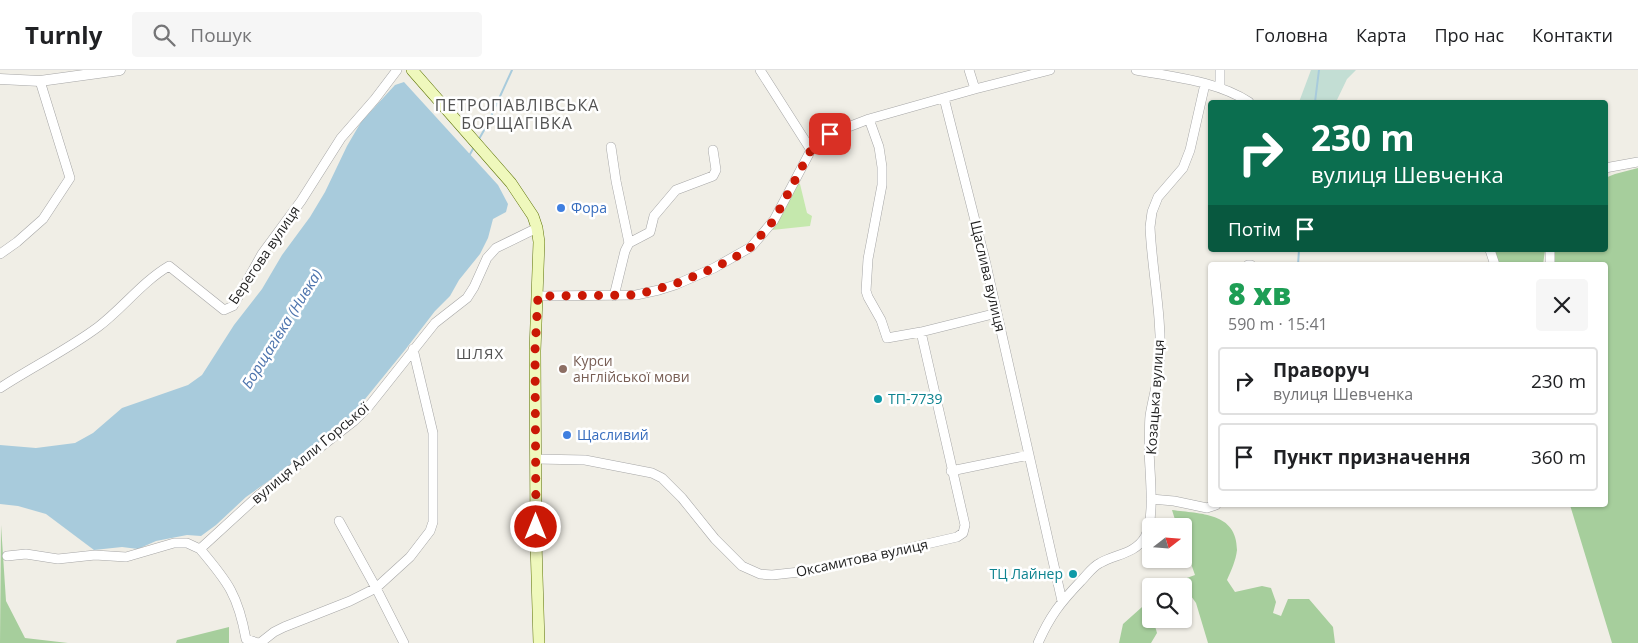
<!DOCTYPE html>
<html lang="uk">
<meta charset="utf-8">
<style>
body{margin:0;font-family:"Open Sans",sans-serif;background:#f6f6f6;color:#202124;height:100vh;display:flex;flex-direction:column;font-size:19px;white-space:nowrap}
*{box-sizing:border-box;margin:0}
p{font-size:16px;color:#757577}
.icon{flex:none;width:28px;height:28px;fill:none;stroke:currentColor;stroke-width:2;stroke-linecap:round;stroke-linejoin:round}
.map{position:relative;flex:1;overflow:hidden}
.sheet{position:absolute;left:1208px;top:192px;width:400px;height:245px;display:flex;flex-direction:column;background:#fff;border-radius:5px;box-shadow:0 1px 4px #0004}
.sheet>*{flex:none}
.top-card{position:absolute;left:1208px;top:30px;width:400px;height:152px;border-radius:5px;box-shadow:0 1px 4px #0004;background:#0b6e4f;color:#fff;overflow:hidden}
.needle{width:32px;rotate:73deg}
.fabs{position:absolute;left:1142px;top:448px;display:grid;gap:10px}
.fabs a{display:grid;place-items:center;width:50px;height:50px;border-radius:5px;background:#fff;box-shadow:0 1px 4px #0004;font-size:25px}
.pin{position:absolute;display:grid;place-items:center;width:42px;height:42px;color:#fff;margin:-21px;border-radius:10px;box-shadow:0 2px 8px #0006}
.me{position:absolute;width:55px;margin:-28px;rotate:0deg;stroke-linejoin:round;filter:drop-shadow(0 0 4px #0008)}
.turn{display:flex;align-items:center;gap:18px;height:105px;padding:0 20px;font-size:22px}
.turn .icon{width:65px;height:65px;stroke-width:2.5}
.turn b{display:block;font-size:35px;line-height:42px}
.then{display:flex;align-items:center;height:48px;padding:0 20px;background:#0003;gap:10px;font-size:19px}
.round{display:grid;place-items:center;flex:none;width:52px;height:52px;border-radius:5px;background:#f6f6f6}
.headline{display:flex;align-items:center;justify-content:space-between;height:85px;padding:0 20px}
h1{font-size:30px;font-weight:800;line-height:38px;color:#1e9e55}
ul{padding:0;list-style:none}
li{display:flex;align-items:center;gap:15px;height:68px;margin:0 10px 8px;padding:0 10px;border:2px solid #e0e0e0;border-radius:5px}
li div{flex:1}
li b{display:block;font-size:19px}
li em{font-style:normal}
header{display:flex;align-items:center;gap:30px;box-sizing:border-box;height:70px;padding:0 25px;background:#fff;border-bottom:1px solid #e0e0e0}
header strong{font-size:24px}
nav{display:flex;gap:28px;margin-inline-start:auto;font-size:18px}
.search{width:350px;height:45px;background:#f6f6f6;display:flex;align-items:center;gap:12px;box-sizing:border-box;padding:0 18px;border-radius:5px;color:#757577;font-size:19px}
.map>svg:first-child{display:block}
.grass{fill:#c5e8ad}
.forest{fill:#a6ce9c}
.wetland{fill:#c3ded4}
.water{fill:#a8cbdc}
.lines{fill:none;stroke-linecap:round;stroke-linejoin:round}
.stream{stroke:#a8cbdc;stroke-width:2}
.minor-casing{stroke:#a6a6a6;stroke-width:10}
.tertiary-casing{stroke:#a6a6a6;stroke-width:11}
.secondary-casing{stroke:#5f7508;stroke-width:12}
.minor{stroke:#fff;stroke-width:9}
.tertiary{stroke:#fff;stroke-width:10}
.secondary{stroke:#eff8bc;stroke-width:11}
.route{stroke:#ca1805;stroke-width:9;stroke-dasharray:0 16.2}
.shop-dot{fill:#3f7fe0;stroke:#fff;stroke-width:2}
.education-dot{fill:#8d6e63;stroke:#fff;stroke-width:2}
.culture-dot{fill:#0f9aa8;stroke:#fff;stroke-width:2}
.labels{text-anchor:middle;stroke-width:5;stroke-linejoin:round;paint-order:stroke}
.shop-label{font-size:14px;fill:#366cbe;stroke:#fff;text-anchor:start}
.street-label{font-size:14px;fill:#1f1f1f;stroke:#fff}
.education-label{font-size:14px;fill:#785e54;stroke:#fff;text-anchor:start}
.culture-label{font-size:14px;fill:#0d838f;stroke:#fff;text-anchor:start}
.water-label{font-size:15px;font-style:italic;fill:#4d74ad;stroke:#fff}
.neighbourhood-label{font-size:15px;letter-spacing:1px;fill:#525252;stroke:#fff}
.quarter-label{font-size:16px;letter-spacing:1px;fill:#525252;stroke:#fff}
</style>
<header>
<strong>Turnly</strong>
<div class="search"><svg class="icon" aria-label="search" viewBox="0 0 24 24"><circle cx="10" cy="10" r="6"/><path d="M15 15l6 6"/></svg>Пошук</div>
<nav><a>Головна</a><a>Карта</a><a>Про нас</a><a>Контакти</a></nav>
</header>
<div class="map">
<svg width="1638" height="573" viewBox="0 0 1638 573">
<rect width="100%" height="100%" fill="#f0eee6"/>
<path class="grass" d="M797 112 800 114 807 143 812 146 810 156 772 160Z"/>
<path class="forest" d="M1638 98V573H1612L1570 435H1605V195H1553L1555 180H1605V108L1615 104Z
M1492 180H1545L1543 195H1498Z
M1172 440C1200 444 1237 442 1237 480 1236 490 1231 501 1227 510L1235 522 1262 516 1271 518 1276 532 1273 543 1281 546 1288 529H1309L1333 557 1335 573H1208L1196 533 1191 526 1184 529V516H1165L1195 505 1184 474V456H1177Z
M1 455 6 531 25 568 68 573H0Z
M1151 529V549H1153L1157 563 1151 573H1119L1123 554Z
M229 557V573H176L177 570Z"/>
<path class="wetland" d="M1311 0H1356L1347 9 1336 32H1299Z"/>
<path class="water" d="M404 12 498 115 508 134 506 142 493 149 488 168 480 184 459 210 450 226 435 241 405 280 348 350 300 389 246 427 216 455 201 466 187 465 156 471 138 479 122 477 94 480 46 444 18 436 0 434V375L36 378 75 373 93 363 122 338 188 315 202 305 234 255 262 219 282 185 310 147 325 122 347 76 361 52 395 15Z"/>
<g class="lines">
<path class="stream" d="M1315 32 1319 0
M479 69 487 55 512 0
M469 86 474 77
M1298 195 1299 180"/>
<defs>
<path id="minor" d="M760 0 811 80
M969 0 975 19
M1136 0C1173 7 1217 11 1249 32
M1220 0V18
M944 28 985 190 1062 531
M869 49 879 77 882 97V115L868 189 866 221 868 227 881 250 887 268 921 262 997 243
M611 77 616 111 629 173 625 181 614 226
M1605 98 1638 92
M629 173 650 162 654 146 676 120 713 106 716 100 713 80
M1490 180 1495 195
M0 184 17 172 43 149 70 108 40 11
M1248 195H1251
M1550 195V180
M538 226 636 225 659 220 675 215 714 198 751 177 758 169 774 150 811 80 830 64 869 49 975 19 1050 0
M0 318C32 297 67 280 98 257 123 238 142 212 169 196L224 240 233 236 262 184 301 131 341 68 375 29 397 0
M536 389 585 390 652 403 662 408 682 428 715 469 742 496 760 504 772 505 809 501 957 467 963 463 965 455 921 262
M951 401 1029 385
M1151 429 1174 431 1207 438 1216 435
M339 451 376 518 404 573
M7 486 26 484 58 489 95 485 126 487 174 473H187L200 479
M258 573 246 569C238 525 228 512 200 479L259 425 354 351 369 336 435 253 467 228 474 217 487 188 496 178 537 158
M260 573 274 562 284 557 350 531 376 518 410 487 430 461 433 452V363L413 279
M1038 573C1050 546 1060 533 1081 511 1087 505 1092 497 1100 493 1116 484 1135 484 1145 467 1156 447 1149 400 1149 376 1150 366 1149 356 1150 346 1153 327 1159 309 1160 290 1162 245 1152 201 1150 157L1152 142 1158 127 1183 98 1190 80 1205 14"/>
<path id="tertiary" d="M0 9 40 11 120 0"/>
<path id="secondary" d="M412 0 511 113 533 146 537 158 539 172 535 281 536 472 539 573"/>
</defs>
<use href="#minor" class="minor-casing"/>
<use href="#tertiary" class="tertiary-casing"/>
<use href="#secondary" class="secondary-casing"/>
<use href="#minor" class="minor"/>
<use href="#tertiary" class="tertiary"/>
<use href="#secondary" class="secondary"/>
</g>
<g class="lines">
<path class="route" d="M536 457 535 281 538 226 636 225 675 214 714 198 737 186 751 177 774 150 811 80 830 64"/>
</g>
<g class="shop-dot">
<circle cx="561" cy="138" r="5"/>
<circle cx="567" cy="365" r="5"/>
</g>
<circle class="education-dot" cx="563" cy="299" r="5"/>
<g class="culture-dot">
<circle cx="878" cy="329" r="5"/>
<circle cx="1073" cy="504" r="5"/>
</g>
<g class="labels">
<g class="shop-label">
<text x="571" y="143">Фора</text>
<text x="577" y="370">Щасливий</text>
</g>
<g class="street-label">
<text transform="translate(264 185) rotate(-56)" y="5">Берегова вулиця</text>
<text transform="translate(988 206) rotate(77)" y="5">Щаслива вулиця</text>
<text transform="translate(1155 327) rotate(-86)" y="5">Козацька вулиця</text>
<text transform="translate(310 383) rotate(-40)" y="5">вулиця Алли Горської</text>
<text transform="translate(862 488) rotate(-12)" y="5">Оксамитова вулиця</text>
</g>
<g class="education-label">
<text x="573" y="296">Курси<tspan x="573" dy="16">англійської мови</tspan></text>
</g>
<g class="culture-label">
<text x="888" y="334">ТП-7739</text>
<text x="1063" y="509" text-anchor="end">ТЦ Лайнер</text>
</g>
<g class="water-label">
<text transform="translate(282 259) rotate(-58)" y="5">Борщагівка (Нивка)</text>
</g>
<g class="neighbourhood-label">
<text x="480" y="289">ШЛЯХ</text>
</g>
<g class="quarter-label">
<text x="517" y="41">ПЕТРОПАВЛІВСЬКА<tspan x="517" dy="18">БОРЩАГІВКА</tspan></text>
</g>
</g>
</svg>
<div class="fabs">
<a><svg class="needle" viewBox="-14 -14 28 28"><path d="M0-13l5 13h-10z" fill="#e53935"/><path d="M0 13l5-13h-10z" fill="#757577"/></svg></a>
<a><svg class="icon" aria-label="search" viewBox="0 0 24 24"><circle cx="10" cy="10" r="6"/><path d="M15 15l6 6"/></svg></a>
</div>
<div class="pin" style="left:830px;top:64px;background:#d93025"><svg class="icon" aria-label="arrive" viewBox="0 0 24 24"><path d="M6 21V4h12l-3 4 3 4H6"/></svg></div>
<svg class="me" style="left:536px;top:457px" viewBox="-20 -20 40 40"><circle r="17" fill="#ca1805" stroke="#fff" stroke-width="3"/><path d="M0-11L8 9 0 5-8 9z" fill="#fff"/></svg>
<div class="top-card">
<div class="turn"><svg class="icon" aria-label="right" viewBox="0 0 24 24"><path d="M7 20v-9h11M14 6l5 5-5 5"/></svg><div><b>230 m</b>вулиця Шевченка</div></div>
<div class="then">Потім<svg class="icon" aria-label="arrive" viewBox="0 0 24 24"><path d="M6 21V4h12l-3 4 3 4H6"/></svg></div>
</div>
<section class="sheet">
<div class="headline"><div><h1>8 хв</h1><p>590 m · 15:41</p></div><a class="round"><svg class="icon" aria-label="close" viewBox="0 0 24 24"><path d="M6 6l12 12M18 6L6 18"/></svg></a></div>
<ul>
<li><svg class="icon" aria-label="right" viewBox="0 0 24 24"><path d="M7 20v-9h11M14 6l5 5-5 5"/></svg><div><b>Праворуч</b><p>вулиця Шевченка</p></div><em>230 m</em></li>
<li><svg class="icon" aria-label="arrive" viewBox="0 0 24 24"><path d="M6 21V4h12l-3 4 3 4H6"/></svg><div><b>Пункт призначення</b></div><em>360 m</em></li>
</ul>
</section>
</div>
